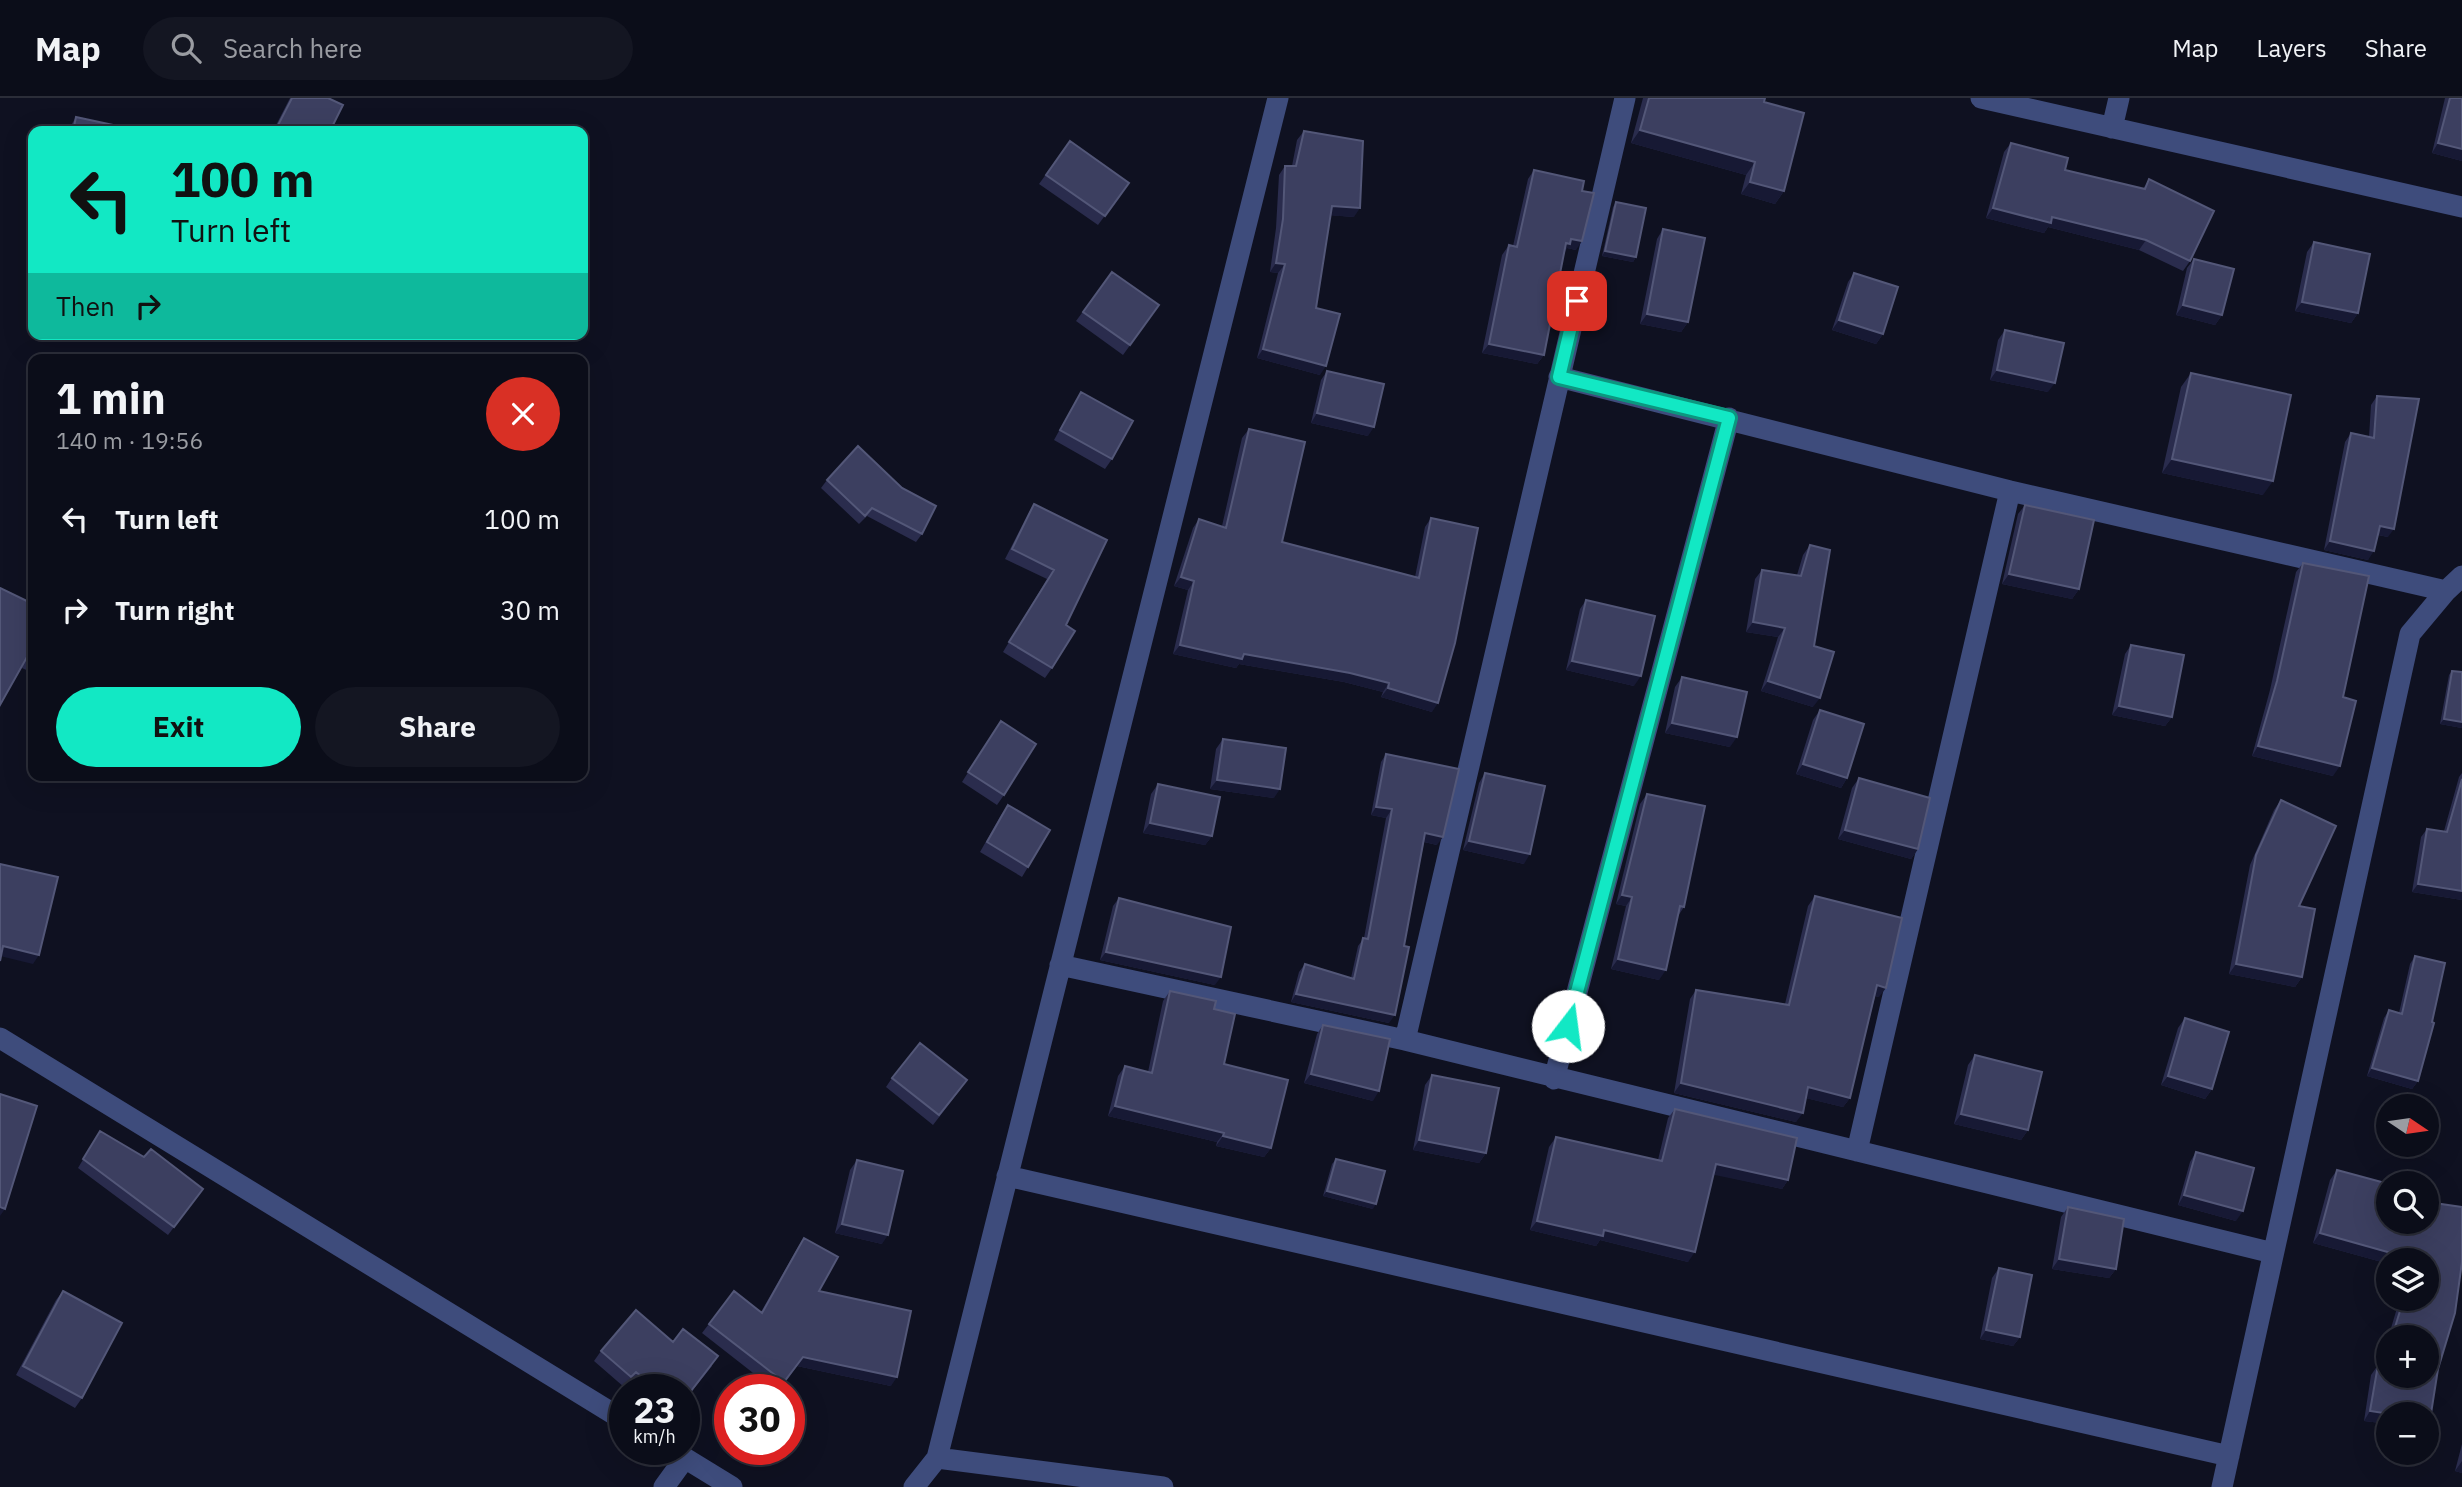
<!DOCTYPE html>
<meta charset="utf-8">
<style>
body{margin:0;font-family:"IBM Plex Sans",sans-serif;background:#141622;color:#f1f3f6;height:100vh;display:flex;flex-direction:column;font-size:26px;white-space:nowrap}
*{box-sizing:border-box;margin:0}
p{font-size:23px;color:#9a9ca2}
.icon{flex:none;width:38px;height:38px;fill:none;stroke:currentColor;stroke-width:2;stroke-linecap:round;stroke-linejoin:round}
.map{position:relative;flex:1;overflow:hidden}
.drawer{position:absolute;left:28px;top:256px;width:560px;height:427px;display:flex;flex-direction:column;background:#0b0d19;border-radius:14px;box-shadow:0 7px 28px #0002,0 0 0 2px #2b2d38}
.drawer>*{flex:none}
.guide{position:absolute;left:28px;top:28px;width:560px;height:214px;border-radius:14px;box-shadow:0 7px 28px #0002,0 0 0 2px #2b2d38;background:#12e8c4;color:#111;overflow:hidden}
.needle{width:46px;rotate:103deg}
.controls{position:absolute;left:2376px;top:996px;display:grid;gap:14px}
.controls a{display:grid;place-items:center;width:63px;height:63px;border-radius:50%;background:#0b0d19;box-shadow:0 7px 28px #0002,0 0 0 2px #2b2d38;font-size:35px}
.speed{position:absolute;left:609px;top:1276px;display:flex;gap:14px;font-size:35px;font-weight:700;text-align:center}
.speed>*{display:grid;place-content:center;width:91px;height:91px;border-radius:50%;background:#0b0d19;box-shadow:0 7px 28px #0002,0 0 0 2px #2b2d38;line-height:1}
.speed small{font-size:18px;font-weight:400}
.speed .limit{border:10px solid #d22;background:#fff;color:#111}
.pin{position:absolute;display:grid;place-items:center;width:60px;height:60px;color:#fff;margin:-30px;border-radius:14px;box-shadow:0 4px 10px #0006}
.me{position:absolute;width:77px;margin:-38px;rotate:15deg;stroke-linejoin:round;filter:drop-shadow(0 0 5px #0008)}
.turn{display:flex;align-items:center;gap:24px;height:147px;padding:0 28px;font-size:32px}
.turn .icon{width:91px;height:91px;stroke-width:2.5}
.turn b{display:block;font-size:49px;line-height:60px}
.then{display:flex;align-items:center;height:66px;padding:0 28px;background:#0003;gap:14px;font-size:26px}
.round{display:grid;place-items:center;flex:none;width:74px;height:74px;border-radius:37px;background:#141622}
.headline{display:flex;align-items:center;justify-content:space-between;height:119px;padding:0 28px}
h1{font-size:42px;font-weight:700;line-height:52px}
.primary-button{display:flex;gap:14px;margin-top:auto;padding:14px 28px}
.primary-button a{flex:1;height:80px;border-radius:42px;background:#12e8c4;color:#111;font-size:28px;font-weight:700;line-height:80px;text-align:center}
.primary-button a+a{background:#141622;color:#f1f3f6}
ul{padding:0;list-style:none}
li{display:flex;align-items:center;gap:21px;height:91px;padding:0 28px}
li div{flex:1}
li b{display:block;font-size:26px}
li em{font-style:normal}
header{display:flex;align-items:center;gap:42px;box-sizing:border-box;height:98px;padding:0 35px;background:#0b0d19;border-bottom:2px solid #2b2d38}
header strong{font-size:33px}
nav{display:flex;gap:38px;margin-inline-start:auto;font-size:24px}
.search{width:490px;height:63px;background:#141622;display:flex;align-items:center;gap:18px;box-sizing:border-box;padding:0 24px;border-radius:38px;color:#9a9ca2;font-size:26px}
.map>svg:first-child{display:block}
.lines{fill:none;stroke-linecap:round;stroke-linejoin:round}
.minor{stroke:#3e4c7c;stroke-width:21}
.wall{fill:#2a2c4d;fill-rule:evenodd}
.shaded-wall{fill:#171934}
.building{fill:#3c3f60;stroke:#535778;stroke-width:2}
.route-casing{stroke:#0c977f;stroke-width:18}
.route{stroke:#12e8c4;stroke-width:12}
</style>
<header>
<strong>Map</strong>
<div class="search"><svg class="icon" aria-label="search" viewBox="0 0 24 24"><circle cx="10" cy="10" r="6"/><path d="M15 15l6 6"/></svg>Search here</div>
<nav><a>Map</a><a>Layers</a><a>Share</a></nav>
</header>
<div class="map">
<svg width="2462" height="1389" viewBox="0 0 2462 1389">
<rect width="100%" height="100%" fill="#0f1121"/>
<g class="lines">
<path class="minor" d="M1625 0 1405 942 2273 1155
M1981 0 2462 109
M2112 30 2119 0
M1559 279 2010 393 2446 493
M1060 867 1405 942
M0 940 625 1323
M1554 981 1729 320
M1857 1053 2010 393
M1007 1078 2229 1358
M670 1351 732 1389
M937 1360 1278 0
M664 1389 685 1360
M914 1389 937 1360 1163 1389
M2222 1389 2410 536 2446 493 2462 478"/>
</g>
<path class="wall" d="M290 0H328L330 33H273Z
M1643 0H1765L1764 4 1784 93 1775 106 1741 96 1746 77 1631 45Z
M2445 0H2462V63L2432 55Z
M76 19 141 33H69L70 29Z
M1304 33 1354 119 1330 117 1316 210 1320 277 1257 260 1278 175 1270 174 1276 130 1279 77 1285 68H1292L1297 42Z
M1070 43 1129 85 1098 127 1039 86Z
M2011 45 2065 72 2143 91 2149 81 2190 163 2183 173 2139 152 2048 129 2044 135 1986 120 2004 54Z
M1534 72 1582 93 1576 152 1567 150 1564 155 1544 257 1537 266 1482 255 1502 157 1509 147 1513 148 1528 81Z
M1616 104 1636 159 1633 164 1602 158 1613 109Z
M1663 131 1688 224 1681 234 1640 226 1657 141Z
M2314 144 2358 215 2351 225 2295 213 2307 154Z
M2194 161 2222 217 2215 227 2176 217 2187 170Z
M1112 174 1159 207 1123 257 1076 223Z
M1854 175 1883 236 1876 246 1832 232 1848 184Z
M2005 232 2048 294 1990 282 1998 242Z
M1327 273 1368 338 1311 325 1321 282Z
M2191 275 2263 397 2162 375 2181 289Z
M1081 294 1112 361 1105 371 1054 342 1075 304Z
M2377 298 2388 439 2378 437 2368 462 2324 452 2345 344 2351 335 2369 339 2371 307Z
M1249 331 1282 444 1415 479 1425 429 1431 420 1432 614 1381 599 1383 594 1344 584 1239 566 1236 570 1173 556 1188 492 1174 488 1193 430 1199 421 1222 428 1242 340Z
M827 382 922 436 916 444 867 418 859 426 821 390Z
M1034 406 1107 442 1066 527 1052 570 1045 580 1003 554 1047 481 1005 461 1028 416Z
M2025 407 2079 491 2072 501 2002 486 2018 416Z
M1810 447 1814 548 1813 609 1761 593 1778 539 1746 534 1755 481 1762 472 1797 477 1803 457Z
M2303 465 2343 599 2333 678 2252 658 2270 592 2296 474Z
M1586 502 1634 588 1566 572 1580 511Z
M33 506V575L22 570Z
M2131 547 2172 619 2165 628 2112 617 2125 556Z
M2452 573 2462 630 2440 626 2449 577Z
M1682 579 1730 649 1665 635 1675 589Z
M1820 612 1847 680 1841 690 1796 676 1813 622Z
M994 633 1004 697 997 707 962 684Z
M1223 641 1274 700 1210 691 1216 651Z
M1386 656 1437 747 1424 744 1389 925 1291 904 1299 874 1305 866 1351 880 1358 848 1364 840 1386 720 1371 717 1381 664Z
M1485 675 1524 766 1463 752 1479 685Z
M2462 675V802L2412 794 2421 739 2427 731 2444 733 2459 679Z
M1859 680 1918 751 1911 761 1838 741 1852 690Z
M1158 686 1212 738 1205 747 1143 735 1151 696Z
M1647 696 1684 809 1678 818 1659 882 1611 871 1626 808 1616 806 1640 706Z
M2281 702 2302 879 2295 889 2229 876 2250 767 2274 712Z
M1008 707 1028 769 1022 779 980 754 1001 717Z
M1815 798 1879 899 1875 898 1850 1000 1843 1009 1806 1000 1796 1024 1674 995 1690 901 1696 892 1785 906 1808 808Z
M1119 800 1215 887 1100 862 1113 808Z
M2415 858 2418 983 2412 991 2367 978 2384 920 2389 912 2399 915 2410 866Z
M1170 893 1214 911 1224 966 1271 1050 1264 1059 1216 1048 1217 1044 1108 1018 1118 978 1125 968 1148 974 1163 903Z
M2185 920 2212 991 2205 1001 2161 987 2178 930Z
M1323 927 1373 1003 1304 985 1317 936Z
M1975 957 2028 1032 2021 1042 1954 1026 1968 967Z
M1432 977 1486 1055 1479 1065 1413 1052 1425 987Z
M892 980 960 992 933 1027 886 989Z
M1675 1011 1788 1082 1782 1091 1714 1076 1688 1164 1600 1142 1596 1148 1530 1132 1549 1049 1556 1039 1658 1062 1668 1020Z
M100 1033 144 1059 203 1091 168 1137 78 1070Z
M2196 1054 2236 1123 2178 1107 2190 1064Z
M1336 1061 1373 1111 1323 1098 1332 1066Z
M857 1062 882 1146 835 1135 850 1072Z
M2337 1072 2389 1086V1124H2427V1104L2462 1109V1164L2455 1215 2438 1271 2430 1322 2427 1326V1316H2389V1326L2364 1323 2371 1277 2378 1267H2380L2400 1200H2427V1162H2389V1166L2313 1145 2330 1082ZM2389 1239H2427V1278H2389Z
M2068 1109 2116 1171 2109 1180 2052 1171 2061 1119Z
M804 1140 819 1193 891 1288 797 1268 779 1292H775L702 1235 734 1193 761 1214 798 1149Z
M1999 1170 2020 1239 2013 1248 1980 1241 1992 1180Z
M63 1193 82 1300 75 1310 16 1277 56 1202Z
M673 1244 712 1268 684 1303V1292H639L629 1284 624 1289 594 1263 601 1253Z
M2462 1346V1375L2455 1373Z"/>
<path class="shaded-wall" d="M1640 32 1755 64 1746 77 1631 45Z
M2438 45 2462 51V63L2432 55Z
M1750 84 1784 93 1775 106 1741 96Z
M1332 108 1360 110 1354 119 1325 117Z
M1993 110 2052 119 2146 142 2139 152 2048 129 2044 135 1986 120Z
M1571 141 1582 143 1576 152 1567 150 1564 156 1566 145Z
M1605 153 1636 159 1633 164 1602 158Z
M1276 165 1285 166 1278 175 1270 174Z
M2302 204 2358 215 2351 225 2295 213Z
M2183 207 2222 217 2215 227 2176 217Z
M1647 216 1688 224 1681 234 1640 226Z
M1839 222 1883 236 1876 246 1832 232Z
M1489 246 1544 257 1537 266 1482 255Z
M1263 251 1326 268 1320 277 1257 260Z
M1997 272 2055 285 2048 294 1990 282Z
M1317 315 1374 329 1368 338 1311 325Z
M2172 361 2273 383 2263 397 2162 375Z
M2380 428 2394 431 2388 439 2374 436Z
M2330 443 2374 453 2368 462 2324 452Z
M2009 476 2079 491 2072 501 2002 486Z
M1181 479 1194 483 1188 492 1174 488Z
M1753 524 1785 530 1778 539 1746 534Z
M1180 547 1244 556 1350 575 1389 585 1383 594 1344 584 1239 566 1236 570 1173 556Z
M1572 563 1641 578 1634 588 1566 572Z
M1768 583 1820 600 1813 609 1761 593Z
M1388 590 1438 605 1432 614 1381 599Z
M2119 608 2172 619 2165 628 2112 617Z
M2444 621 2462 624V630L2440 626Z
M1672 625 1737 639 1730 649 1665 635Z
M2258 648 2340 668 2333 678 2252 658Z
M1803 666 1847 680 1841 690 1796 676Z
M1217 682 1280 691 1274 700 1210 691Z
M1376 709 1392 711 1386 720 1371 717Z
M1150 725 1212 738 1205 747 1143 735Z
M1845 732 1918 751 1911 761 1838 741Z
M1425 735 1443 739 1437 747 1420 743Z
M1469 743 1530 756 1524 766 1463 752Z
M2418 786 2462 793V802L2412 794Z
M1622 797 1632 799 1626 808 1616 806Z
M3 848 39 857 33 866 0 858Z
M1106 854 1221 879 1215 887 1100 862Z
M1618 861 1666 872 1659 882 1611 871Z
M2236 866 2302 879 2295 889 2229 876Z
M1877 887 1886 890 1879 899 1871 897Z
M1296 896 1395 917 1389 925 1291 904Z
M2372 970 2418 983 2412 991 2367 978Z
M1311 976 1379 993 1373 1003 1304 985Z
M2168 978 2212 991 2205 1001 2161 987Z
M1681 985 1803 1015 1796 1024 1674 995Z
M1808 989 1850 1000 1843 1009 1801 999Z
M1115 1008 1224 1035 1217 1044 1108 1018Z
M1961 1016 2028 1032 2021 1042 1954 1026Z
M1223 1038 1271 1050 1264 1059 1216 1048Z
M1419 1042 1486 1055 1479 1065 1413 1052Z
M1716 1066 1788 1082 1782 1091 1710 1076Z
M1327 1093 1376 1106 1373 1111 1323 1098Z
M2184 1097 2243 1113 2236 1123 2178 1107Z
M0 1109 5 1111 0 1118Z
M1537 1123 1604 1132 1695 1154 1688 1164 1600 1142 1596 1148 1530 1132Z
M842 1126 888 1137 882 1146 835 1135Z
M2320 1135 2416 1161 2389 1162V1166L2313 1145Z
M2059 1161 2116 1171 2109 1180 2052 1171Z
M1986 1232 2020 1239 2013 1248 1980 1241Z
M803 1259 897 1279 891 1288 797 1268 779 1292Z
M2370 1313 2389 1316V1326L2364 1323Z
M2462 1363V1375L2455 1373Z"/>
<path class="building" d="M292 0H328L343 7 330 33H275Z
M1649 0H1765L1764 4 1804 15 1784 93 1750 84 1755 64 1640 32Z
M2450 0H2462V51L2438 45Z
M76 19 141 33H73Z
M1304 33 1363 43 1360 110 1332 108 1316 210 1340 216 1326 268 1263 251 1285 166 1276 165 1283 121 1285 68H1296Z
M1070 43 1129 85 1105 118 1046 77Z
M2011 45 2068 60 2065 72 2145 91 2149 81 2214 113 2190 163 2146 142 2052 119 2051 125 1993 110Z
M1534 72 1584 83 1582 93 1594 95 1582 143 1571 141 1570 146 1566 145 1544 257 1489 246 1509 147 1517 149Z
M1616 104 1646 110 1636 159 1605 153Z
M1663 131 1705 140 1688 224 1647 216Z
M2314 144 2370 156 2358 215 2302 204Z
M2194 161 2234 171 2222 217 2183 207Z
M1112 174 1159 207 1130 247 1083 214Z
M1854 175 1898 189 1883 236 1839 222Z
M2005 232 2064 245 2055 285 1997 272Z
M1327 273 1384 286 1374 329 1317 315Z
M2191 275 2291 297 2273 383 2172 361Z
M1081 294 1133 323 1112 361 1060 332Z
M2377 298 2419 301 2394 431 2380 428 2374 453 2330 443 2351 335 2374 340Z
M1249 331 1305 344 1282 444 1419 480 1431 420 1478 430 1455 545 1438 605 1388 590 1389 585 1350 575 1244 556 1242 561 1180 547 1194 483 1181 479 1199 421 1226 430Z
M858 348 902 390 936 408 922 436 872 410 865 418 827 382Z
M1034 406 1107 442 1066 527 1075 533 1052 570 1009 544 1054 472 1012 451Z
M2025 407 2094 422 2079 491 2009 476Z
M1810 447 1830 452 1814 548 1834 554 1820 600 1768 583 1785 530 1753 524 1762 472 1801 478Z
M2303 465 2369 478 2343 599 2356 603 2340 668 2258 648 2277 583Z
M0 490 33 506V562L27 559 0 607Z
M1586 502 1655 518 1641 578 1572 563Z
M2131 547 2184 557 2172 619 2119 608Z
M2452 573 2462 574V624L2444 621Z
M1682 579 1747 594 1737 639 1672 625Z
M1820 612 1864 626 1847 680 1803 666Z
M1001 623 1036 646 1004 697 968 674Z
M1223 641 1286 650 1280 691 1217 682Z
M1386 656 1459 671 1443 739 1425 735 1404 848 1409 849 1395 917 1296 896 1305 866 1354 881 1363 840 1368 841 1392 711 1376 709Z
M1485 675 1545 688 1530 756 1469 743Z
M1859 680 1930 700 1918 751 1845 732Z
M2462 681V793L2418 786 2427 731 2447 734Z
M1158 686 1220 699 1212 738 1150 725Z
M1647 696 1705 708 1684 809 1680 808 1666 872 1618 861 1632 799 1622 797Z
M2281 702 2336 728 2299 808 2315 811 2302 879 2236 866 2256 757Z
M1008 707 1050 732 1028 769 987 744Z
M0 766 58 779 39 857 3 848 0 863Z
M1815 798 1902 820 1886 890 1877 887 1850 1000 1808 989 1803 1015 1681 985 1696 892 1789 907Z
M1119 800 1231 829 1221 879 1106 854Z
M2415 858 2445 865 2432 924 2434 925 2418 983 2372 970 2389 912 2402 916Z
M1170 893 1216 903 1214 911 1235 916 1224 966 1288 982 1271 1050 1223 1038 1224 1035 1115 1008 1125 968 1152 975Z
M2185 920 2229 934 2212 991 2168 978Z
M1323 927 1390 941 1379 993 1311 976Z
M920 945 967 982 939 1017 892 980Z
M1975 957 2042 974 2028 1032 1961 1016Z
M1432 977 1499 990 1486 1055 1419 1042Z
M0 996 37 1008 5 1111 0 1109Z
M1675 1011 1797 1040 1788 1082 1716 1066 1695 1154 1604 1132 1603 1138 1537 1123 1556 1039 1662 1063Z
M100 1033 144 1059 151 1051 203 1091 174 1129 83 1061Z
M2196 1054 2254 1070 2243 1113 2184 1097Z
M1336 1061 1385 1073 1376 1106 1327 1093Z
M857 1062 903 1073 888 1137 842 1126Z
M2337 1072 2389 1086V1124H2427V1104L2462 1109V1164L2455 1215 2438 1271 2430 1322H2427V1316H2390L2370 1313 2378 1267 2384 1268 2389 1251V1278H2427V1239H2392L2404 1200H2427V1162H2416L2320 1135Z
M2068 1109 2124 1121 2116 1171 2059 1161Z
M804 1140 838 1159 819 1193 911 1213 897 1279 803 1259 784 1284 709 1226 734 1193 762 1215Z
M1999 1170 2032 1177 2020 1239 1986 1232Z
M63 1193 122 1225 82 1300 23 1268Z
M636 1212 673 1244 683 1231 718 1258 684 1302V1292H658L636 1274 631 1279 601 1253Z"/>
<g class="lines">
<defs>
<path id="route" d="M1568 928 1729 320 1559 279 1577 203"/>
</defs>
<use href="#route" class="route-casing"/>
<use href="#route" class="route"/>
</g>
</svg>
<div class="controls">
<a><svg class="needle" viewBox="-14 -14 28 28"><path d="M0-13l5 13h-10z" fill="#e53935"/><path d="M0 13l5-13h-10z" fill="#9a9ca2"/></svg></a>
<a><svg class="icon" aria-label="search" viewBox="0 0 24 24"><circle cx="10" cy="10" r="6"/><path d="M15 15l6 6"/></svg></a>
<a><svg class="icon" aria-label="layers" viewBox="0 0 24 24"><path d="M12 4l9 5-9 5-9-5zM3 14l9 5 9-5"/></svg></a>
<a>+</a>
<a>−</a>
</div>
<div class="speed"><div>23<small>km/h</small></div><div class="limit">30</div></div>
<div class="pin" style="left:1577px;top:203px;background:#d93025"><svg class="icon" aria-label="arrive" viewBox="0 0 24 24"><path d="M6 21V4h12l-3 4 3 4H6"/></svg></div>
<svg class="me" style="left:1568px;top:928px" viewBox="-20 -20 40 40"><circle r="19" fill="#fff"/><path d="M0-13L10 11 0 6-10 11z" fill="#12e8c4"/></svg>
<div class="guide">
<div class="turn"><svg class="icon" aria-label="left" viewBox="0 0 24 24"><path d="M17 20v-9H6M10 6l-5 5 5 5"/></svg><div><b>100 m</b>Turn left</div></div>
<div class="then">Then<svg class="icon" aria-label="right" viewBox="0 0 24 24"><path d="M7 20v-9h11M14 6l5 5-5 5"/></svg></div>
</div>
<section class="drawer">
<div class="headline"><div><h1>1 min</h1><p>140 m · 19:56</p></div><a class="round" style="background:#d93025;color:#fff"><svg class="icon" aria-label="close" viewBox="0 0 24 24"><path d="M6 6l12 12M18 6L6 18"/></svg></a></div>
<ul>
<li><svg class="icon" aria-label="left" viewBox="0 0 24 24"><path d="M17 20v-9H6M10 6l-5 5 5 5"/></svg><div><b>Turn left</b></div><em>100 m</em></li>
<li><svg class="icon" aria-label="right" viewBox="0 0 24 24"><path d="M7 20v-9h11M14 6l5 5-5 5"/></svg><div><b>Turn right</b></div><em>30 m</em></li>
</ul>
<div class="primary-button"><a>Exit</a><a>Share</a></div>
</section>
</div>
